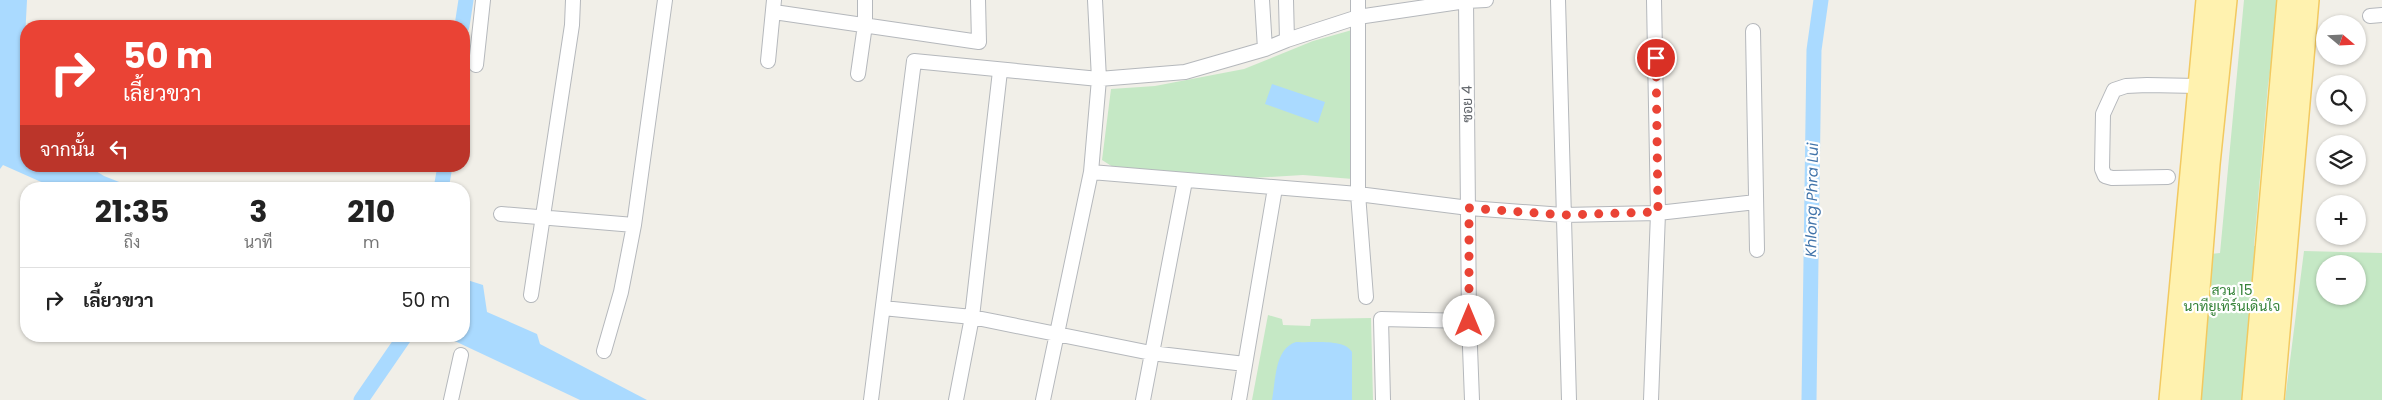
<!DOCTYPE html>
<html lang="th">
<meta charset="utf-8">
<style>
body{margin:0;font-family:Poppins,Sarabun,sans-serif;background:#f6f6f6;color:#222;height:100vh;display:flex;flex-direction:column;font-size:19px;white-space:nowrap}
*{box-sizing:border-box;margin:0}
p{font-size:16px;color:#767676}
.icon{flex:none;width:28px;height:28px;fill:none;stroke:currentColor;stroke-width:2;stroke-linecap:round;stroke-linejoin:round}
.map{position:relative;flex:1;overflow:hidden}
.panel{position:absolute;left:20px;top:182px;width:450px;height:160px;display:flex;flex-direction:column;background:#fff;border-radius:20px;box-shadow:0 1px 4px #0004}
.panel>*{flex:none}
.guide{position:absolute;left:20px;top:20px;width:450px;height:152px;border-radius:20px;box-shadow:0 1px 4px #0004;background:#ea4335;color:#fff;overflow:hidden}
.needle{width:32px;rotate:109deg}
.fabs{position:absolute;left:2316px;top:15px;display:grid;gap:10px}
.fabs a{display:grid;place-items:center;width:50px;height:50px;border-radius:50%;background:#fff;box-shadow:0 1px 4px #0004;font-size:25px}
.pin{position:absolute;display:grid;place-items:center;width:42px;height:42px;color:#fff;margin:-21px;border:2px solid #fff;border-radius:50%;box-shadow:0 1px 5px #0007}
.me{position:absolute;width:55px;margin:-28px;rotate:0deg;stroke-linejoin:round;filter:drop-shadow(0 0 4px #0008)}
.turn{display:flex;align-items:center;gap:18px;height:105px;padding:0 20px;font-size:22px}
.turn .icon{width:65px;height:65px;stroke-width:2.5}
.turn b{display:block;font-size:35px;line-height:42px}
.then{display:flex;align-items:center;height:48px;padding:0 20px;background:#0003;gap:10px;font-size:19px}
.eta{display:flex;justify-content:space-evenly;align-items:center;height:85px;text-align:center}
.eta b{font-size:30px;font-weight:700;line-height:35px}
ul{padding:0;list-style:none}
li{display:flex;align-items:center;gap:15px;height:65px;padding:0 20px;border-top:1px solid #e0e0e0}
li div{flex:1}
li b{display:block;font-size:19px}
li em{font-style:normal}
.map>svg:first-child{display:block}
.green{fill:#c5e8c5;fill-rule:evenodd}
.water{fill:#aadaff}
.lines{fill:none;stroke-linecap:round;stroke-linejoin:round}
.canal{stroke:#aadaff;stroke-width:15}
.street-casing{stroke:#b5b8bc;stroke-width:16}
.primary-casing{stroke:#f2c960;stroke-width:24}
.street{stroke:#fff;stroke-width:14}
.primary{stroke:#fff2af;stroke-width:21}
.route{stroke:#ea4335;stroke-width:9;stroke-dasharray:0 16.2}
.labels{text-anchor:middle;stroke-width:4.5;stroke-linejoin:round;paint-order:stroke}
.street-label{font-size:14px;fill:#5f6368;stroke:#fff}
.park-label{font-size:14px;fill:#348238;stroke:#fff}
.water-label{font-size:15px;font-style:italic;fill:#4174aa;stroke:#fff}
</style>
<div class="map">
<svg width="2382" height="400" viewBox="0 0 2382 400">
<rect width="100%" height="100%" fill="#f1efe8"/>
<path class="green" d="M2244 0H2282L2268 85 2254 246 2281 247 2266 400H2180L2191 256 2220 253Z
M1352 30 1353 179 1303 175 1252 178 1211 177 1113 167 1102 160 1111 89 1155 86 1244 69 1313 41Z
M2304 251 2382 253V400H2285ZM2325 264H2358V296H2325Z
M1268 315 1282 319 1283 325 1310 326 1311 319 1371 318 1373 400H1252Z"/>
<path class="water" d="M0 0H27L21 115 26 120V166H88L104 176 137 189H57L3 165 0 169Z
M1272 84 1325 102 1318 123 1265 104Z
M464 279 483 285 487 312 537 334 540 344 647 400H580L444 336H464Z
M1296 342C1310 343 1345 338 1352 352V400H1272C1276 381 1274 349 1296 342Z"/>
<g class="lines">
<path class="canal" d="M462 26 466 0
M441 189 445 166
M361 400 405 336
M1809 400 1814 50 1821 0"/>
<defs>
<path id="street" d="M1262 0 1265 49
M1286 0 1287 40
M1358 0V194L1366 297
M1466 0 1469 321 1472 400
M1558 0 1569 400
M774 12 979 42 978 0
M2370 16 2382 15
M1753 31 1757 250
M768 61 774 0
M476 65 483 0
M858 74 865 25V0
M1091 172 1358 194 1469 208 1563 215 1658 213 1756 202
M2168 177 2112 178 2105 176 2102 169 2103 114 2114 90 2126 86 2147 85 2198 86
M501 214 634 225
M531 295 572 25 573 0
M883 308 972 317 1151 353 1245 364
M604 351 621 292 634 225 665 0
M451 400 461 355
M871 400 914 61 1099 79 1185 72 1265 49 1287 40 1358 17 1466 1 1486 0
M956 400 972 317 1000 71
M1043 400 1091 172 1099 79 1095 0
M1143 400 1185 181
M1239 400 1275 188
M1383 400 1381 319 1469 321
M1651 400 1658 213 1654 0"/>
<path id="primary" d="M2170 400 2207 0
M2190 400 2209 164 2226 0
M2253 400 2288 0
M2273 400 2308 0"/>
</defs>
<use href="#street" class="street-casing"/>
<use href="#primary" class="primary-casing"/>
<use href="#street" class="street"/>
<use href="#primary" class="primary"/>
</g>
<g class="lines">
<path class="route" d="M1469 321V208L1563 215 1658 212 1656 58"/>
</g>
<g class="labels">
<g class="street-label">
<text transform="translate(1467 104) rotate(-91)" y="5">ซอย 4</text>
</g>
<g class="park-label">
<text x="2232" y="295">สวน 15<tspan x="2232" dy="16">นาทียูเทิร์นเดินใจ</tspan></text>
</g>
<g class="water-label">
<text transform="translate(1812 200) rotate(-89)" y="5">Khlong Phra Lui</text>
</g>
</g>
</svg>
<div class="fabs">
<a><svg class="needle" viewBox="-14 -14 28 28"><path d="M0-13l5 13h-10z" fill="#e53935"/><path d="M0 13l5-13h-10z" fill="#767676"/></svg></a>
<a><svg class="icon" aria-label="search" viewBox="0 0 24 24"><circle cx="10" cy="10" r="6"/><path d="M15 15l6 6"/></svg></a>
<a><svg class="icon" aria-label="layers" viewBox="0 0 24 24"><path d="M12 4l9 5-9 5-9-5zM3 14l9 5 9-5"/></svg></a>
<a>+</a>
<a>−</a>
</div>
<div class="pin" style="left:1656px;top:58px;background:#d93025"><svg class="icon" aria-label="arrive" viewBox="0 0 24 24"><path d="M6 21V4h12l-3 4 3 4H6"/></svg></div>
<svg class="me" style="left:1469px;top:321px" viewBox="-20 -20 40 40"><circle r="19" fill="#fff"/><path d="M0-13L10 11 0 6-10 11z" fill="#ea4335"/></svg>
<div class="guide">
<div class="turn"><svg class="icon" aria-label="right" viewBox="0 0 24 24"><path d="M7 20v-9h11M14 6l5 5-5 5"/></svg><div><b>50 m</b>เลี้ยวขวา</div></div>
<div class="then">จากนั้น<svg class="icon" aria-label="left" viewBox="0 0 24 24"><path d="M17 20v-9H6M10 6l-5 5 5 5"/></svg></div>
</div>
<section class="panel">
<div class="eta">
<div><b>21:35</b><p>ถึง</p></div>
<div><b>3</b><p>นาที</p></div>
<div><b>210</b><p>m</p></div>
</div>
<ul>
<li><svg class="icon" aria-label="right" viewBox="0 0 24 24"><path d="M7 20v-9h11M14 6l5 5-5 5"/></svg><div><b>เลี้ยวขวา</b></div><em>50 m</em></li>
</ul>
</section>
</div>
